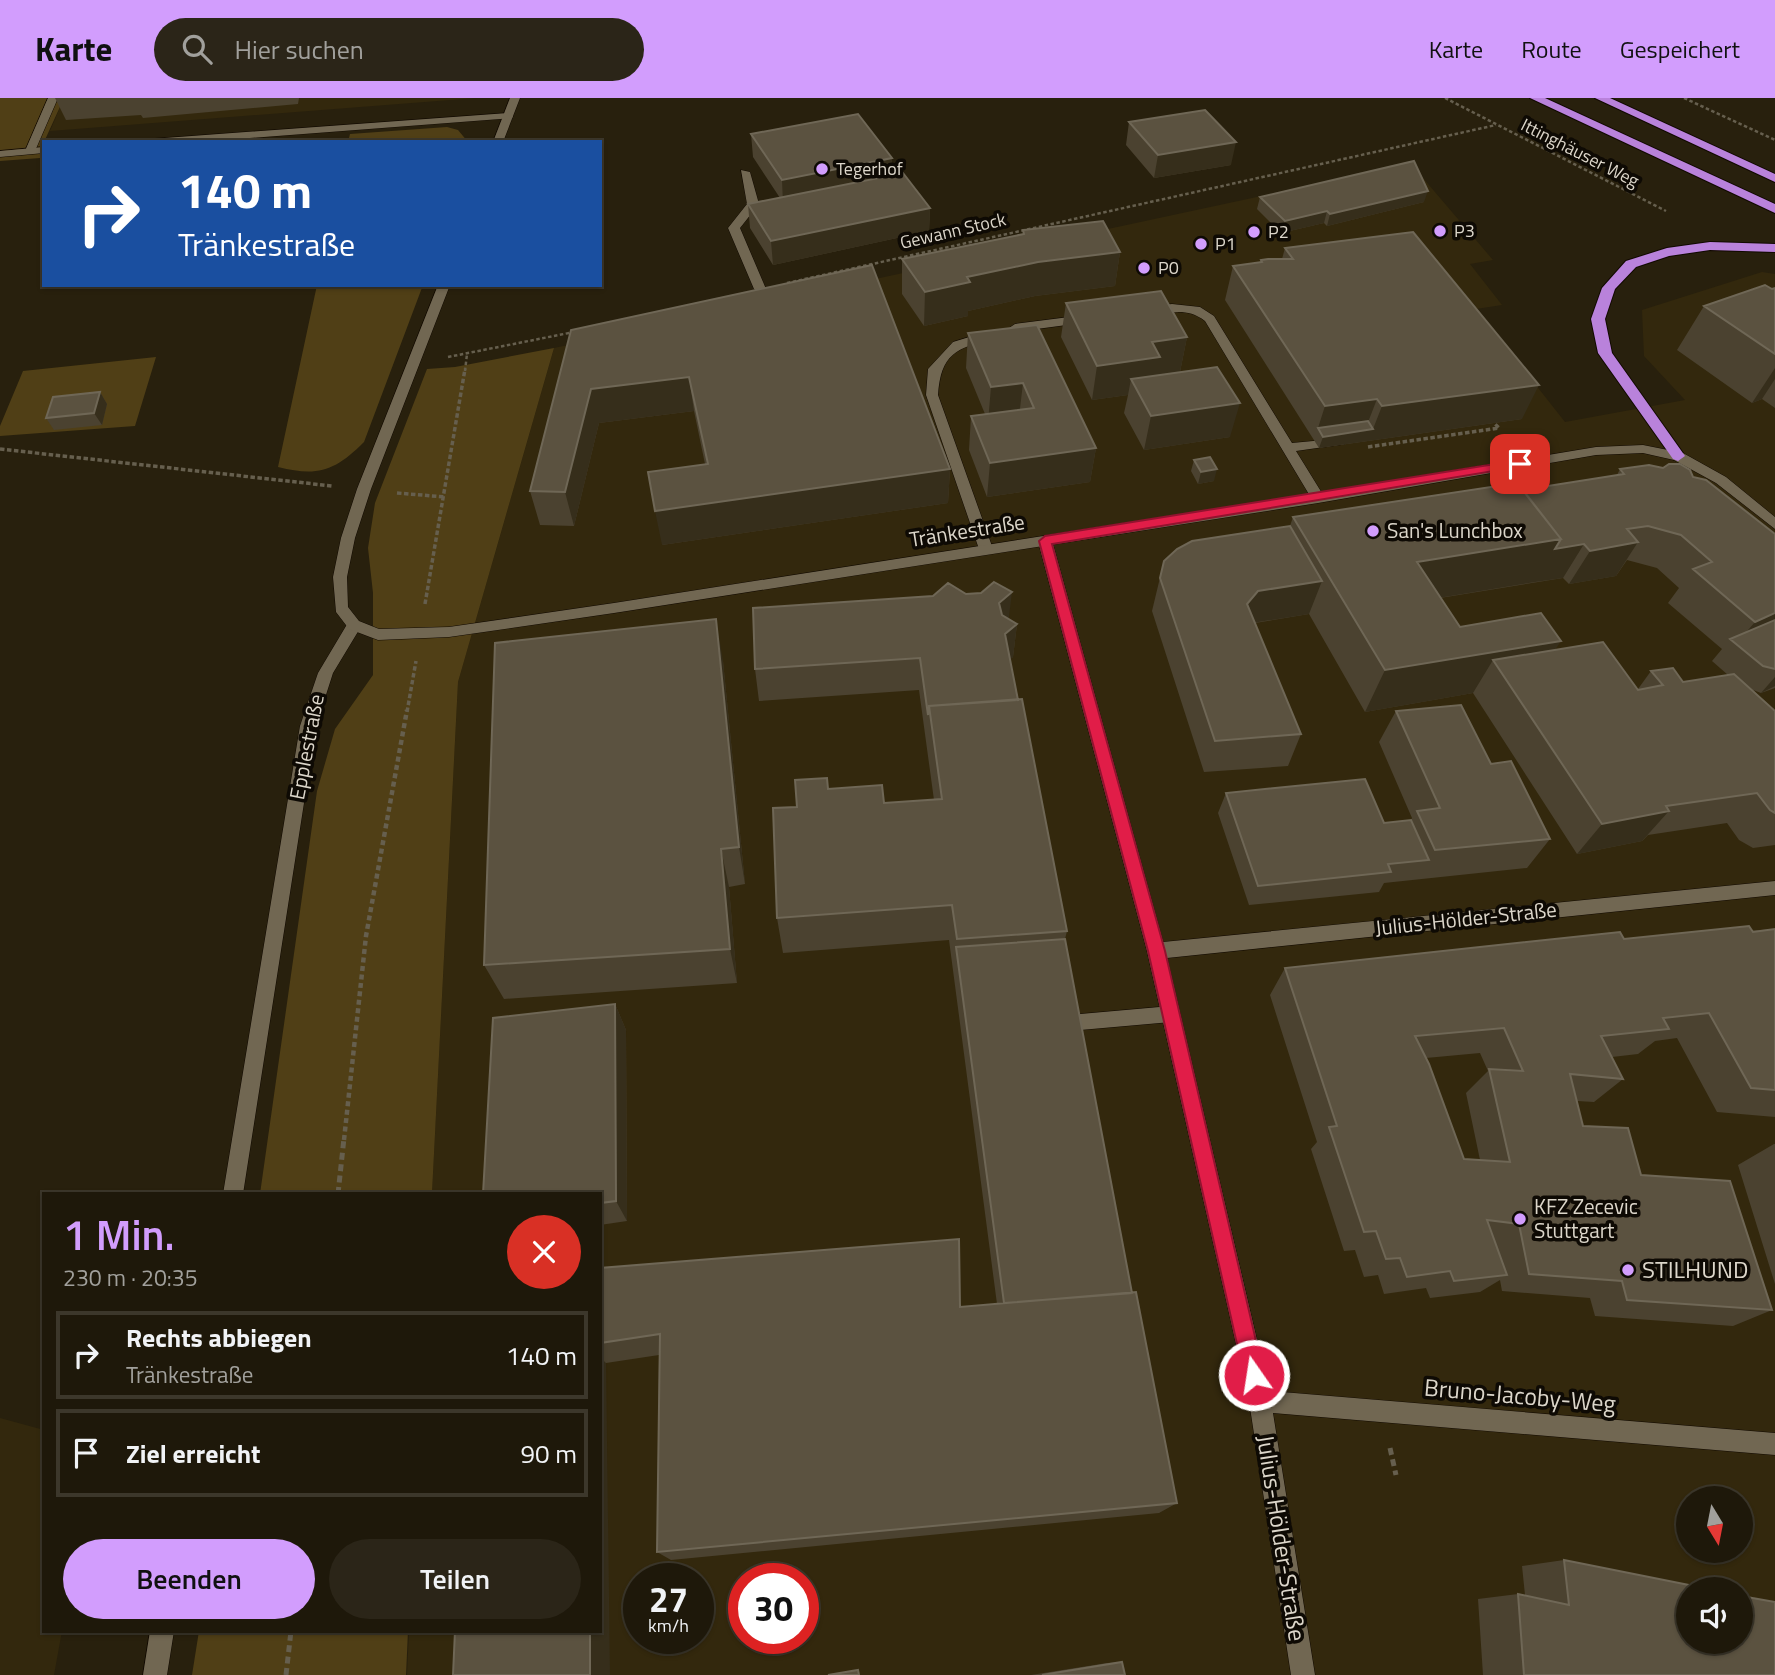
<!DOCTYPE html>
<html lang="de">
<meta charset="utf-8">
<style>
body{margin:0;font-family:"Titillium Web",sans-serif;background:#2b2518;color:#f1f3f6;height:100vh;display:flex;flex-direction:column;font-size:26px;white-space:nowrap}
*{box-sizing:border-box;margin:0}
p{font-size:23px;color:#a1a09c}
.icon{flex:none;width:38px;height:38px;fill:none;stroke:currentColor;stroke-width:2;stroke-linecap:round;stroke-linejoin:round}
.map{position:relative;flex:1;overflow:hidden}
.drawer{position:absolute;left:42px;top:1094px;width:560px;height:441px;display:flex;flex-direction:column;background:#1e180a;border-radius:0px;box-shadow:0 2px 5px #0004,0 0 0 2px #3c372b}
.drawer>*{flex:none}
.guide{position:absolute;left:42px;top:42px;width:560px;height:147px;border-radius:0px;box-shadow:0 2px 5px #0004,0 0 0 2px #3c372b;background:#1a4fa0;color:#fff;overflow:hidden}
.needle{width:46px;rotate:170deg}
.fabs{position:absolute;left:1676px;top:1388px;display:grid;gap:14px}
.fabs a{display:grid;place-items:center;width:77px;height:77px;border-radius:50%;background:#1e180a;box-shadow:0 2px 5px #0004,0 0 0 2px #3c372b;font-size:35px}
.speed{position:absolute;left:623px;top:1465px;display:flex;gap:14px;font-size:35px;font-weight:700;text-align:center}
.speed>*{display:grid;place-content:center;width:91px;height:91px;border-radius:50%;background:#1e180a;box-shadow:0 2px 5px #0004,0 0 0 2px #3c372b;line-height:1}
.speed small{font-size:18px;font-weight:400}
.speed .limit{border:10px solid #d22;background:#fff;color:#111}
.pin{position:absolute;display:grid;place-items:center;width:60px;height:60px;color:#fff;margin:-30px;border-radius:14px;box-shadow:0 4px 10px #0006}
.me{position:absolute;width:77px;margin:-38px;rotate:347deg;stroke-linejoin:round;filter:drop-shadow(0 0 5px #0008)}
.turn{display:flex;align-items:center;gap:24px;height:147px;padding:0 21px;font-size:32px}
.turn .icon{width:91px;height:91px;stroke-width:2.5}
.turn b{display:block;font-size:49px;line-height:60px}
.round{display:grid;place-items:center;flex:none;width:74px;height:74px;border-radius:37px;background:#2b2518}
.overview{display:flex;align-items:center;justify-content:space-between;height:119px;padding:0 21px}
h1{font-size:42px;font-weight:600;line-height:52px;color:#d29dfd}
.cta{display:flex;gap:14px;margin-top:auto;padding:14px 21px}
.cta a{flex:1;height:80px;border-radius:42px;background:#d29dfd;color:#111;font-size:28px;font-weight:600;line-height:80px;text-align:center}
.cta a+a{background:#2b2518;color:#f1f3f6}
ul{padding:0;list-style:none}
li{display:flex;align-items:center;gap:21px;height:88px;margin:0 14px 10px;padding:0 7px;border:4px solid #3c372b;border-radius:0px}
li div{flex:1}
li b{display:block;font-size:26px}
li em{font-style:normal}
header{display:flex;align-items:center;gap:42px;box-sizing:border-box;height:98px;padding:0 35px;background:#d29dfd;color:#111}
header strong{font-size:33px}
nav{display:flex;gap:38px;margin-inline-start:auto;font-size:24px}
.search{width:490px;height:63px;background:#2b2518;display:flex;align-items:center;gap:18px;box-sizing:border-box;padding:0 24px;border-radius:38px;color:#a1a09c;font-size:26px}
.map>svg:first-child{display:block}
.built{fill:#33280d;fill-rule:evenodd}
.green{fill:#503f16}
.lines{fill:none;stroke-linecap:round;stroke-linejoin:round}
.service-casing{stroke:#110900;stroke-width:1}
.minor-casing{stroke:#110900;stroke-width:1}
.tertiary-casing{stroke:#110900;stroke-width:1}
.secondary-casing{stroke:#110900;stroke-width:1}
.trunk-casing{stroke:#110900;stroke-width:2}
.path-far3{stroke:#665f4e;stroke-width:2.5;stroke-dasharray:3.5 2.5;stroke-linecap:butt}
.path-far2{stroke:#665f4e;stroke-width:3.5;stroke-dasharray:4.5 2.5;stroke-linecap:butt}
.path-far1{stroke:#665f4e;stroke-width:4.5;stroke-dasharray:5 3.5;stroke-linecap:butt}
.path{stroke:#665f4e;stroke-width:5;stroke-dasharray:7 4.5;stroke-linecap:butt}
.service{fill:#716752;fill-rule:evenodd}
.minor{fill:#716752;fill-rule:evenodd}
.tertiary{fill:#716752;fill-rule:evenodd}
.secondary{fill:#716752;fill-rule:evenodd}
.trunk{fill:#b982db;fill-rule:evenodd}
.wall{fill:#4b4230;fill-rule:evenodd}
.shaded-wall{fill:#362e1b}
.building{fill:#5b5240;stroke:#6f6756;stroke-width:2;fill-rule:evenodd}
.route{fill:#e11d48;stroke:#92132f;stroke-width:2}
.poi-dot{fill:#d29dfd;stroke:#0e0a04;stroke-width:2.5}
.labels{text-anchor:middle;stroke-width:7;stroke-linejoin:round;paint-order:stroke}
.far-street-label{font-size:18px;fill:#dcd6ca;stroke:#0e0a04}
.far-poi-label{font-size:18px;fill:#dcd6ca;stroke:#0e0a04;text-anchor:start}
.street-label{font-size:21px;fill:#dcd6ca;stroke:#0e0a04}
.poi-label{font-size:21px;fill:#dcd6ca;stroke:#0e0a04;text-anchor:start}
.near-poi-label{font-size:24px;fill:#dcd6ca;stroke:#0e0a04;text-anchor:start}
.near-street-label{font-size:24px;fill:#dcd6ca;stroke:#0e0a04}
</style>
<header>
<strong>Karte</strong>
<div class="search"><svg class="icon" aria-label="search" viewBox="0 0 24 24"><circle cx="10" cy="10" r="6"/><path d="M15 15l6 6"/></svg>Hier suchen</div>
<nav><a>Karte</a><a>Route</a><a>Gespeichert</a></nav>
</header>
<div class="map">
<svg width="1775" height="1577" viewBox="0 0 1775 1577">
<rect width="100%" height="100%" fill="#28200d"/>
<path class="built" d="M64 0H476L50 33Z
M1411 66 1493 162 1470 166 1502 207 1476 211 1565 324 1685 302 1644 258 1642 212 1762 174 1775 176V1577H407L409 1533H600V1096L432 1095 458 584 554 250ZM1689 1400H1741V1452H1689ZM639 1480H698V1540H639ZM744 1480H803V1540H744ZM1689 1491H1741V1544H1689Z
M0 1320 44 1332V1533H62L54 1577H0Z"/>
<path class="green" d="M0 0H64L44 44 40 60 0 63Z
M447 29 458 32 468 44H348L350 36Z
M317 187H423L364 344C335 373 318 379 278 369Z
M554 250 458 584 432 1095 260 1096 317 693 335 631 373 577V495L368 450 375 405 427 271 455 269Z
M156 259 135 328 0 338V328L23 273Z
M199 1533H408L406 1577H192Z"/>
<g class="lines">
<defs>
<path id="service" d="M48 0H58L35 53 26 55 25 53Z
M741 72 750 74 759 106 740 130 766 191 760 195 754 191 728 130 747 106Z
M1172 206 1200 209 1214 218 1292 345 1345 340V346L1296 353 1325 400 1323 403H1313L1205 223C1180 203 1156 224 1141 213L1147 209Z
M1085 217 1089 218V224L1015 234 1009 230 1015 226Z
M989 233 995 237 993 240C956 251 941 255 938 297L993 451 986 456 979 451 926 297 928 271 953 244Z
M1171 908 1178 910 1180 916 1178 922 1171 924 1069 933 1062 931 1060 925 1062 919 1069 917Z"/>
<path id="minor" d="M508 15 513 18 512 20 198 44H146L151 41Z
M44 49V55L0 59V53Z
M1045 438 1052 443 1163 844 1775 783V797L1167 860 1269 1293 1775 1335V1357L1273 1315 1315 1577H1291L1249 1303 1147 853 1038 443Z"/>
<path id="tertiary" d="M354 522 362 527 333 575 316 628 243 1096H223L300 628 318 575 349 523Z
M150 1533H174L167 1577H143Z"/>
<path id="secondary" d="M510 0H520L503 44H493Z
M438 187H450L371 391 355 440 347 479 348 509 359 523 379 531 449 529 614 505 1318 395 1596 349 1643 347 1683 355 1726 379 1775 419V431L1716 385 1674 362 1643 355 1596 357 1318 405 614 515 449 539 378 542 349 531 336 514 333 479 341 440 357 391Z"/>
<path id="trunk" d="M1530 0H1545L1775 106V115Z
M1595 0H1610L1775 76V84Z
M1710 144 1775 146V154L1710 152 1669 158 1636 169 1615 191 1605 221 1612 255 1685 358 1678 363 1673 361 1598 255 1591 221 1602 190 1626 163 1667 150Z"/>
</defs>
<use href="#service" class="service-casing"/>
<use href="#minor" class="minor-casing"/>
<use href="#tertiary" class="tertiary-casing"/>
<use href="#secondary" class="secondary-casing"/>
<use href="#trunk" class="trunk-casing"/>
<path class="path-far3" d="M1445 0 1666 113
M1684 0 1775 42
M787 185 1496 27
M448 259 574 234
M465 273 467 256"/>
<path class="path-far2" d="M1368 349 1499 330 1494 325
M0 351 332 388
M397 395 445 399
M425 506 465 271
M407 614 416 563"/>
<path class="path-far1" d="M344 1042 366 838 407 612"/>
<path class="path" d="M338 1096 344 1040
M1390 1350 1396 1377
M286 1577 291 1533"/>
<use href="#service" class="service"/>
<use href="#minor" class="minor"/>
<use href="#tertiary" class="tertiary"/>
<use href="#secondary" class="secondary"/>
<use href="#trunk" class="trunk"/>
</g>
<path class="wall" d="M55 0H299L298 6 143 20 141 17 66 22Z
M1129 24 1231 67 1154 80 1126 47Z
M751 36 892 77 930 110 929 133 773 167 750 130 748 106 780 100 753 59Z
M1260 99 1424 104 1327 128 1324 125 1281 135 1257 111Z
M1023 132 1120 154 1115 188 1035 198 968 213V218L924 228 902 196V161L1023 136Z
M1285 150 1522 321 1319 350 1225 202 1233 168 1260 165 1261 162 1282 161Z
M1775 190V310L1762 301 1752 305 1677 252 1704 208Z
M1066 205 1187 239 1180 274 1157 277 1230 339 1144 352 1124 315 1128 297 1092 302 1061 239Z
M571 232 950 371 948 405 662 447 705 366 694 313 599 325 574 428 540 427 530 393Z
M968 235 1096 350 1090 384 987 399 969 352 971 318 985 316 966 270Z
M100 294 107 306 102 327 54 332 46 320Z
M1194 362 1214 383 1198 386 1191 373Z
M1620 371 1693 379 1775 436V590L1761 595 1753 592 1775 613V747L1753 750 1739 742 1727 725 1648 737 1642 743 1577 756 1473 595 1365 614 1309 516 1255 525 1301 636 1288 668 1204 674 1152 513 1164 463 1290 428 1293 419 1523 392 1617 377ZM1627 462 1657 470 1679 490 1668 505 1722 551 1712 563 1728 577 1683 584 1651 573 1638 591 1555 552 1460 529 1440 500 1563 480 1569 486 1616 478Z
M1008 521 1017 526 1013 559 1010 561 1067 833 1065 841 1132 1195 1177 1405 1159 1415 671 1462 657 1454 659 1257 606 1265 600 1533V1170L960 1209 997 1206 949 842 783 855 777 820 797 709 828 691 884 705 934 702 919 592 759 603 755 571Z
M723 563 745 786 729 789 737 885 504 901 484 867Z
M1396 613 1491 666 1550 741 1527 770 1384 785 1379 794 1249 807 1218 715 1226 695 1384 725 1411 722 1412 720 1379 644Z
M1775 831V1019L1717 1014 1677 940 1655 943 1638 956 1612 959 1623 981 1594 1004 1577 1003 1583 1028 1641 1077 1772 1212 1733 1228 1595 1218 1590 1200 1502 1193 1500 1182 1480 1194 1430 1200 1426 1190 1384 1196 1378 1177 1364 1179 1355 1152 1344 1153 1311 1051 1317 1044 1270 897 1285 870 1624 841ZM1480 955 1488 973 1466 995 1480 1062 1464 1061 1426 960Z
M615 906 626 932 627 1123 600 1127V1096Z
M1774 1046H1775V1186L1738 1067Z
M1564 1462 1775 1577H1483L1478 1501 1518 1496 1525 1497 1522 1468Z
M1122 1564 1125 1577H1031L1107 1565Z"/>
<path class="shaded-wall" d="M1236 44 1231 67 1154 80 1158 57Z
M892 60V83L783 106 782 82Z
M1428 93 1424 104 1327 128 1330 116Z
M930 110 929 133 773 167 771 143Z
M1327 113 1324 125 1281 135 1285 123Z
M1120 154 1115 188 1035 198 968 213V218L924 228 925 194 967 179 1038 164Z
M1187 239 1180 274 1157 277 1153 294 1131 281 1128 297 1092 302 1097 268 1152 244Z
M1775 270V281L1762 301 1752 305Z
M689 279 694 313 599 325 574 428 565 394 591 291Z
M1023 285 1019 319 988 324 991 289Z
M1539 287 1522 321 1319 350 1323 339 1318 330 1325 308 1377 301 1365 332 1373 331 1382 308Z
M100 294 107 306 102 327 94 315Z
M1240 305 1230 339 1144 352 1151 318Z
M1096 350 1090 384 987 399 990 365Z
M950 371 948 405 662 447 655 413Z
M1217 371 1214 383 1198 386 1201 374Z
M1561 441 1535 484 1396 507 1417 464Z
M1638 444 1616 478 1569 486 1590 453Z
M1584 446 1563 480 1535 484 1555 451Z
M1322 483 1309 516 1246 526 1247 506 1258 493Z
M1012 494 1008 527 996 537 999 505Z
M1775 515V537L1736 546 1755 524Z
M716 521 723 563 745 786 739 749Z
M1017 526 1013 559 1002 569 1005 536Z
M1561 543 1534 584 1493 562 1473 595 1365 614 1385 572Z
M1775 579V588L1761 595Z
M1669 713 1642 743 1577 756 1602 726Z
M721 751 729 789 737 885 730 851Z
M615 906 626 932 627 1123 616 1103Z
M600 1259 606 1265 610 1577H590V1533H600Z"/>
<path class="building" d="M1205 12 1236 44 1158 57 1129 24Z
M858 16 892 60 782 82 751 36Z
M1414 63 1428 93 1330 116 1327 113 1285 123 1260 99Z
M903 75 930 110 771 143 748 106Z
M1103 123 1120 154 1038 164 967 179 970 184 925 194 902 161 1024 136 1023 132Z
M1413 134 1539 287 1382 308 1377 301 1325 308 1233 168 1262 164 1261 162 1268 161H1293L1285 150Z
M872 167 950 371 655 413 648 374 708 366 689 279 591 291 565 394 530 393 571 232Z
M1765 187 1772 191 1775 190V256L1704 208Z
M1161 193 1187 239 1152 244 1160 259 1097 268 1066 205Z
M1037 227 1096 350 990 365 971 318 1034 310 1023 285 991 289 968 235Z
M1217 269 1240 305 1151 318 1131 281Z
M100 294 94 315 46 320 53 299Z
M1368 323 1373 331 1323 339 1318 330Z
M1210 359 1217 371 1201 374 1194 362Z
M1669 366H1680L1690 372 1693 379 1706 382 1775 436V515L1755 524 1693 471 1712 464 1681 437 1648 428 1627 431 1638 444 1590 453 1584 446 1555 451 1561 441 1523 392 1624 376 1620 371 1649 367 1663 370Z
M1517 385 1561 441 1417 464 1460 529 1541 515 1561 543 1385 572 1293 419Z
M1290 428 1322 483 1258 493 1247 506 1301 636 1215 643 1160 480 1164 463 1177 451 1192 443Z
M994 484 1012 494 999 505 1002 517 1017 526 1005 536 1018 602 929 608 928 617 920 560 755 571 753 510 933 498 948 485 966 496 981 495Z
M716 521 739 749 721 751 730 851 484 867 495 545Z
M1775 522V571L1763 568 1730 541Z
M1603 544 1638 592 1663 587 1651 573 1673 570 1683 584 1734 576 1775 613V715L1770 712 1757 695 1666 708 1669 713 1602 726 1493 562Z
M1022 601 1067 833 957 841 952 807 777 820 773 710 797 709 795 682 827 680 828 691 882 687 884 705 942 701 929 608Z
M1461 607 1491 666 1511 663 1550 741 1435 752 1417 713 1440 710 1396 613Z
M1365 681 1384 725 1411 722 1429 762 1388 766 1391 774 1258 788 1226 695Z
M1749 828 1753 834 1775 831V992L1751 990 1709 915 1663 920 1669 931 1601 938 1623 981 1570 976 1583 1028 1628 1030 1641 1077 1730 1083 1772 1212 1627 1202 1622 1183 1529 1176 1519 1126 1487 1122 1507 1177 1454 1183 1450 1173 1407 1179 1400 1160 1386 1161 1376 1133 1364 1134 1329 1029 1337 1028 1285 870 1620 834 1624 841ZM1504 930 1523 973 1489 971 1510 1064 1464 1061 1429 966 1415 938Z
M1065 841 1132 1195 1004 1205 956 849Z
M615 906 616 1103 600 1105V1096H483L493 920Z
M959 1141 960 1209 1136 1194 1177 1405 657 1454 660 1236 600 1245V1170Z
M1564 1462 1709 1491H1689V1544H1741V1498L1775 1504V1577H1524L1518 1496 1569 1507Z
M455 1533H590V1577H453Z
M1122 1564 1125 1577H1042Z
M858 1572 859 1577H828Z"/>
<path class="route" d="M1520 362 1524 363V368L1052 446 1165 853 1264 1277 1261 1284 1254 1287 1247 1284 1244 1277 1148 853 1039 443 1045 438Z"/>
<g class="poi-dot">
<circle cx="822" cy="71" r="7"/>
<circle cx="1440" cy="133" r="7"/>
<circle cx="1254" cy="134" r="7"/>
<circle cx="1201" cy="146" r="7"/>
<circle cx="1144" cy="170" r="7"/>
<circle cx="1373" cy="433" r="7"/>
<circle cx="1520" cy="1121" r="7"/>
<circle cx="1628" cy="1172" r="7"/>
</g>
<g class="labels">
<g class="far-street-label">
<text transform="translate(1580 55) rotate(27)" y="6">Ittinghäuser Weg</text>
<text transform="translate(953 133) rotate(-13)" y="6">Gewann Stock</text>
</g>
<g class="far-poi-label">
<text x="836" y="77">Tegerhof</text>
<text x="1454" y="139">P3</text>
<text x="1268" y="140">P2</text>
<text x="1215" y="152">P1</text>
<text x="1158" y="176">P0</text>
</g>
<g class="street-label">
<text transform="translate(967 433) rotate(-9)" y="7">Tränkestraße</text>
<text transform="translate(307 649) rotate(-79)" y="7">Epplestraße</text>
<text transform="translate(1466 821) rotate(-6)" y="7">Julius-Hölder-Straße</text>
</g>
<g class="poi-label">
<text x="1387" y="440">San's Lunchbox</text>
<text x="1534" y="1116">KFZ Zecevic<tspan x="1534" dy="24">Stuttgart</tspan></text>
</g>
<g class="near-poi-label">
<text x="1642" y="1180">STILHUND</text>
</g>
<g class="near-street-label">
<text transform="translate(1520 1298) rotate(5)" y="8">Bruno-Jacoby-Weg</text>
<text transform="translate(1281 1440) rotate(81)" y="8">Julius-Hölder-Straße</text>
</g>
</g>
</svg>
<div class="fabs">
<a><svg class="needle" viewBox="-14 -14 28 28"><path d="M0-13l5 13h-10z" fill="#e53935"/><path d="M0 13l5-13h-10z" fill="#a1a09c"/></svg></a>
<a><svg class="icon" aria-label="sound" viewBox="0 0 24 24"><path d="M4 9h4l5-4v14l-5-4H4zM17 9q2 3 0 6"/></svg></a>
</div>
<div class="speed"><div>27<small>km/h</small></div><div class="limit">30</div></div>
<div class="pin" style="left:1520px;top:366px;background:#d93025"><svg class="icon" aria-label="arrive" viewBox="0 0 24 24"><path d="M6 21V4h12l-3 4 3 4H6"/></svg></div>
<svg class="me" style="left:1254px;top:1277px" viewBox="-20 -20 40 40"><circle r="17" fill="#e11d48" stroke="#fff" stroke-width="3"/><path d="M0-11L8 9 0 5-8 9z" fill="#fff"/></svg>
<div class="guide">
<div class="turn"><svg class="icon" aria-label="right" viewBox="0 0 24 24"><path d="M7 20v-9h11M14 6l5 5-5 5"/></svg><div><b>140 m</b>Tränkestraße</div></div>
</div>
<section class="drawer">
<div class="overview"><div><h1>1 Min.</h1><p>230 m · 20:35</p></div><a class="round" style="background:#d93025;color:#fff"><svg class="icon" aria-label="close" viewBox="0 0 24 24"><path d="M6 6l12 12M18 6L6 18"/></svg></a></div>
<ul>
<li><svg class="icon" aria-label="right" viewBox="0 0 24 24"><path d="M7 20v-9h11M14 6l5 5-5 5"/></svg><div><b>Rechts abbiegen</b><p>Tränkestraße</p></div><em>140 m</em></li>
<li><svg class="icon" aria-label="arrive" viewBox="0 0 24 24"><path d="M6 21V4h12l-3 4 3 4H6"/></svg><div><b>Ziel erreicht</b></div><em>90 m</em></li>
</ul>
<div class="cta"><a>Beenden</a><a>Teilen</a></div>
</section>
</div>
